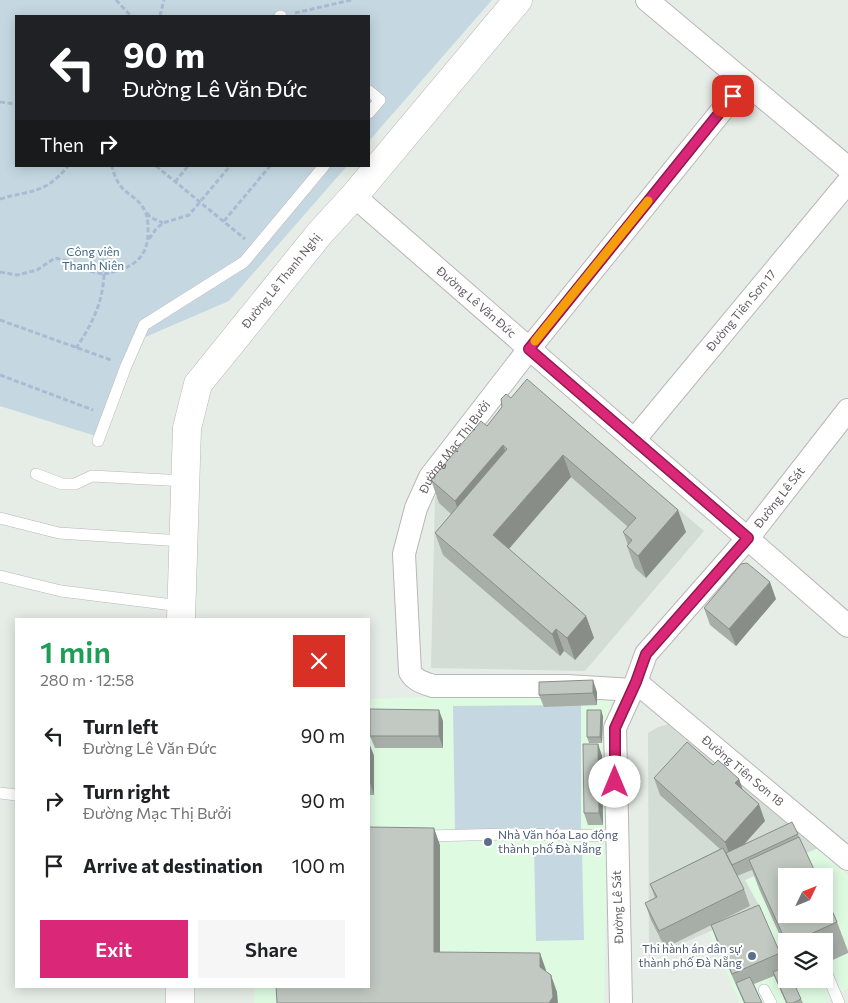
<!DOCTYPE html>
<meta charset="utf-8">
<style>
body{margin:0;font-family:Commissioner,sans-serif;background:#f6f6f6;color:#202124;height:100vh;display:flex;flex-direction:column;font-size:19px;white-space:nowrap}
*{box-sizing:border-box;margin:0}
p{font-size:16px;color:#757577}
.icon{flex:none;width:28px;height:28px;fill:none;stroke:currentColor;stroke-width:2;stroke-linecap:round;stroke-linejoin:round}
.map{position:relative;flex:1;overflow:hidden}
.panel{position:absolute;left:15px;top:618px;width:355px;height:370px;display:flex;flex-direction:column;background:#fff;border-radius:0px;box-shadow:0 2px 12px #0003}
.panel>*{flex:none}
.top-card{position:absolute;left:15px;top:15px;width:355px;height:152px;border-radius:0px;box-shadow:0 2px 12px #0003;background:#202124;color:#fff;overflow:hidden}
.needle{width:32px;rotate:47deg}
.controls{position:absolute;left:778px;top:868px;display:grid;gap:10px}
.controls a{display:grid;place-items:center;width:55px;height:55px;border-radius:0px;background:#fff;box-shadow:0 2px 12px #0003;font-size:25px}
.pin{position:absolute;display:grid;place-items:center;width:42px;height:42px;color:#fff;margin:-21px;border-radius:10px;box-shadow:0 2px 8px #0006}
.me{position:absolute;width:55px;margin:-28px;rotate:0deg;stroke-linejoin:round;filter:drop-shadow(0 0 4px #0008)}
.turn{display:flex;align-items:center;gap:18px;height:105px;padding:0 25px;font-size:22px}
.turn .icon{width:65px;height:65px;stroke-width:2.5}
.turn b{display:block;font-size:35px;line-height:42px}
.then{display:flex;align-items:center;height:48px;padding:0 25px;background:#0003;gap:10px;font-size:19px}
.round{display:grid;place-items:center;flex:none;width:52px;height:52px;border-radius:0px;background:#f6f6f6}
.headline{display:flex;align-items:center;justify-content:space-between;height:85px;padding:0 25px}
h1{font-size:30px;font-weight:600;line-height:38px;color:#1e9e55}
.button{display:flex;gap:10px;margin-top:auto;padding:10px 25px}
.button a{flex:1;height:58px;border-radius:0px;background:#db2777;color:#fff;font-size:20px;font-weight:600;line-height:58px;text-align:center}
.button a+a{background:#f6f6f6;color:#202124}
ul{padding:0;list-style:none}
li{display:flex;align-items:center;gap:15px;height:65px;padding:0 25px}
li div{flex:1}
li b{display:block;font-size:19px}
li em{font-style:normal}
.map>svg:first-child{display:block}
.commercial{fill:#defae1;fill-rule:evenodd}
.education{fill:#d4ddd5}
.green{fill:#c5d8e2}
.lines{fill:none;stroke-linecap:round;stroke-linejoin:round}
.lane-casing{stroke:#bab5ba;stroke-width:12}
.street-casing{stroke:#bab5ba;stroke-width:24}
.secondary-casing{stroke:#bab4bb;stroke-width:29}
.path{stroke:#aabad2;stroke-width:3;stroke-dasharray:5 2.5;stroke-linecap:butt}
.lane{stroke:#fff;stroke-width:11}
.street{stroke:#fff;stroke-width:22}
.secondary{stroke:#fff;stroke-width:28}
.wall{fill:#a7ada7}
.shaded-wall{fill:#888d88}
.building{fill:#c2c9c2;stroke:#888d88}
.route-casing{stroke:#8e194d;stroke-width:12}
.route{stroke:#db2777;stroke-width:9}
.slow{stroke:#f59e0b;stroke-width:9}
.service-dot{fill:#5c6f8a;stroke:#fff;stroke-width:2}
.labels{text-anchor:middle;stroke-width:4;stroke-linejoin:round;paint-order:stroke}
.park-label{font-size:12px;fill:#406780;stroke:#fff}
.street-label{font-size:12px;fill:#635d64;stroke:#fff}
.service-label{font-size:12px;fill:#4e5e75;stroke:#fff;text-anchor:start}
</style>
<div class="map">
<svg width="848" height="1003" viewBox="0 0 848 1003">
<rect width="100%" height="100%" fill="#e5ede6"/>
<path class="commercial" d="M611 691 604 1003H254V986H369V699Z
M818 848 848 875V988L826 1003H740L709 932 761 909 745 880ZM786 876H824V914H786ZM786 941H824V979H786Z"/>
<path class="education" d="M532 384 704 531 585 671 431 668 435 498Z
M669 724 818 848 745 880 761 909 649 958 648 733 658 727Z"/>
<path class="green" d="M0 0H492L369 141V16H16V166H347L229 301 136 341 102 438 0 406Z
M581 705V832H455L453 706Z
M534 849H582L584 940 536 941Z"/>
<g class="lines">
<defs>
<path id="lane" d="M280 16H281
M369 91 380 100 369 113
M98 441 126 366 144 325 244 262 324 166
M36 474 62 484H75L92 476 185 481
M0 518 59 533 182 541
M0 576 61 591 181 606
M0 793 16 795
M428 836 513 834 617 836
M827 974 839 1003
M764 990 771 1003"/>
<g id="street">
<path d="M647 0 848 168"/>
<path id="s1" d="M354 196 848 626"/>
<path id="s2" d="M634 440 848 182"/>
<path id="s3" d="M636 682 848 859"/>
<path id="s4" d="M633 690 567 686H433C424 683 415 681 410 672L404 554 416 508 430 477 529 349 745 82"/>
<path id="s5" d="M621 1003 615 728 636 682 646 654 748 538 848 410"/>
</g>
<g id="secondary">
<path id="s6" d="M181 619 187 428 198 384 320 233 354 196 518 0"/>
<path d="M180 1003V986"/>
</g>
</defs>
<use href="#lane" class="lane-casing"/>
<use href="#street" class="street-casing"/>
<use href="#secondary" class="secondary-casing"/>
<path class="path" d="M116 0 131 16
M295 13 351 0
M160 16 164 0
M0 102 16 104
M156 166 245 239
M175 182 188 166
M0 199C30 190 46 194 68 166
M147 213 150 217 163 223
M224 221 270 166
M149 239 156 229 163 223 189 215 230 166
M103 259 104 274C130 269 149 260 148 230 148 224 148 217 145 211 135 191 119 197 112 166
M0 272 17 275 37 270 55 258 73 262 88 271 104 274C103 302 92 325 76 348
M0 320 111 360
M0 375 93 410"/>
<use href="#lane" class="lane"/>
<use href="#street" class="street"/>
<use href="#secondary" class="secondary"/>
</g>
<path class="wall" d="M511 398 686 532 646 578 635 568 627 546 628 545 623 532 628 527 571 477 508 549 586 616 594 638 575 660 564 651 560 656 443 555 435 533 451 514 439 503 431 480 487 426Z
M776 599 736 646 710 625 704 608Z
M597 692V705L544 707 539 695Z
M603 716 602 743H589L587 737Z
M443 721V748H375L370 736Z
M369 743 374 756V795H369Z
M598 744 602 756 603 825H588L584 813Z
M713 765 739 779 742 789 765 821 744 844 798 834 801 842 837 922 848 951V953L824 964V941H786V949L760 891 752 870 737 876 744 889 750 906 665 948 651 920 645 903 655 898 650 884 720 849 660 795 654 778Z
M711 925 780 953 785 967 803 1003H786L774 976 754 984 762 1003H744L717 942Z"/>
<path class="shaded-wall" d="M503 445 511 467 463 524 455 501Z
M563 455 571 477 501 558 493 535Z
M678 510 686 532 646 578 638 556Z
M770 582 776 599 736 646 729 629Z
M586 616 594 638 575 660 567 638Z
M556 629 564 651 560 656 552 634Z
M593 680 597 692V705L593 693Z
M439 710 443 721V748L439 736Z
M601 710 603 716 602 743 600 737Z
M369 743 374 756V795L369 780Z
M598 744 602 756 603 825 599 813Z
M739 779 745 796 735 783Z
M759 804 765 821 731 859 725 842Z
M434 828 440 845V970L434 952Z
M540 953 546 970V984L540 967Z
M551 975 557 992 558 1003H549Z"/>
<path class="building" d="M527 379 678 510 638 556 627 546 632 540 623 532 636 518 563 455 493 535 586 616 567 638 556 629 552 634 435 533 507 449 503 445 455 501 431 480 481 421 487 426 502 407 501 399 506 394 511 398Z
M747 563 770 582 729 629 704 608 741 564Z
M593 680V693L539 695V682Z
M370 709 439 710V736H370Z
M587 710H601L600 737H587Z
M687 742 713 765 718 760 739 779 735 783 759 804 725 842 654 778Z
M583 744H598L599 813H584Z
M792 822 798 834 732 865 726 853Z
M369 827 434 828V952L540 953V967L551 975 553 997 549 1003H277L276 986H369Z
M799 837 817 876H786V914H824V892L837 922 795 941H786V942L749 860Z
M723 848 744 889 659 931 645 903 657 897 650 884Z
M759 905 780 953 732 974 711 925Z
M786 966V979H792L801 999 793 1003H787L773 972Z
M750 977 762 1003H745L736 983Z"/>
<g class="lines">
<defs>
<path id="route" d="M615 782V728L636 682 646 654 748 538 529 349 733 96"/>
</defs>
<use href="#route" class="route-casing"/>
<use href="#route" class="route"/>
<path class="slow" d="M535 341 648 201"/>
</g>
<g class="service-dot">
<circle cx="488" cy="842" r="5"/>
<circle cx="752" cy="956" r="5"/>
</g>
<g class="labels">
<g class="park-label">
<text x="93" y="256">Công viên<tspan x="93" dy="14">Thanh Niên</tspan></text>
</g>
<g class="street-label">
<text dy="4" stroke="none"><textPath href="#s6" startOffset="369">Đường Lê Thanh Nghị</textPath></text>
<text dy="4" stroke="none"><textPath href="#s1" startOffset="162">Đường Lê Văn Đức</textPath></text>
<text dy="4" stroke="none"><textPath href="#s2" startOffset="168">Đường Tiên Sơn 17</textPath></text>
<text dy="4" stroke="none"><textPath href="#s4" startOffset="466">Đường Mạc Thị Bưởi</textPath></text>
<text dy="4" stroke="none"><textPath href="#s5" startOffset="561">Đường Lê Sát</textPath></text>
<text dy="4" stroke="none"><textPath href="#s3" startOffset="139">Đường Tiên Sơn 18</textPath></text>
<text transform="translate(618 907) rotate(-92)" y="4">Đường Lê Sát</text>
</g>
<g class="service-label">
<text x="498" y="839">Nhà Văn hóa Lao động<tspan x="498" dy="14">thành phố Đà Nẵng</tspan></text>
<text x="742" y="953" text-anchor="end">Thi hành án dân sự<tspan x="742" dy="14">thành phố Đà Nẵng</tspan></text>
</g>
</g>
</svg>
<div class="controls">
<a><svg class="needle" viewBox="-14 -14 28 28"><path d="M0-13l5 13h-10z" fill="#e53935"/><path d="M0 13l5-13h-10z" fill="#757577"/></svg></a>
<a><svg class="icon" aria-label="layers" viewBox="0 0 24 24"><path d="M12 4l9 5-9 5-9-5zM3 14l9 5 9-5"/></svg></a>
</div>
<div class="pin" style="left:733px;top:96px;background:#d93025"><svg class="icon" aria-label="arrive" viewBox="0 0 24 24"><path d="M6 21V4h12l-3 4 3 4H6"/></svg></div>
<svg class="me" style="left:615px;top:782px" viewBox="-20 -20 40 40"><circle r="19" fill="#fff"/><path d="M0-13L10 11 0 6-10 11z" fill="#db2777"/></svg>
<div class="top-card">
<div class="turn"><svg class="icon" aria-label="left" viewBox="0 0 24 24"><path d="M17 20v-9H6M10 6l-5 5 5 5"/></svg><div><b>90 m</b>Đường Lê Văn Đức</div></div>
<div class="then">Then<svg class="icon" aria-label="right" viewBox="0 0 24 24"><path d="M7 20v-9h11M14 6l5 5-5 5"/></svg></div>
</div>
<section class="panel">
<div class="headline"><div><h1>1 min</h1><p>280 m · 12:58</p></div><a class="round" style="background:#d93025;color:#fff"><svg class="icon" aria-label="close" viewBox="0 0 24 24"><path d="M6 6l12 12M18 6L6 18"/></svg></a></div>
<ul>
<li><svg class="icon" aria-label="left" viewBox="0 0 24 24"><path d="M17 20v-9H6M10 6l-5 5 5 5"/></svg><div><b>Turn left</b><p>Đường Lê Văn Đức</p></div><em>90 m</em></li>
<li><svg class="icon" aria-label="right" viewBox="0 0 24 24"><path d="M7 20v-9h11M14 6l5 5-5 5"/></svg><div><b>Turn right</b><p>Đường Mạc Thị Bưởi</p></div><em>90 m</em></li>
<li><svg class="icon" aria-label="arrive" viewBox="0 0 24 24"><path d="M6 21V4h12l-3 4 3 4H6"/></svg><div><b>Arrive at destination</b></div><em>100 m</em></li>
</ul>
<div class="button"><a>Exit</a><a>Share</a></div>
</section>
</div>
